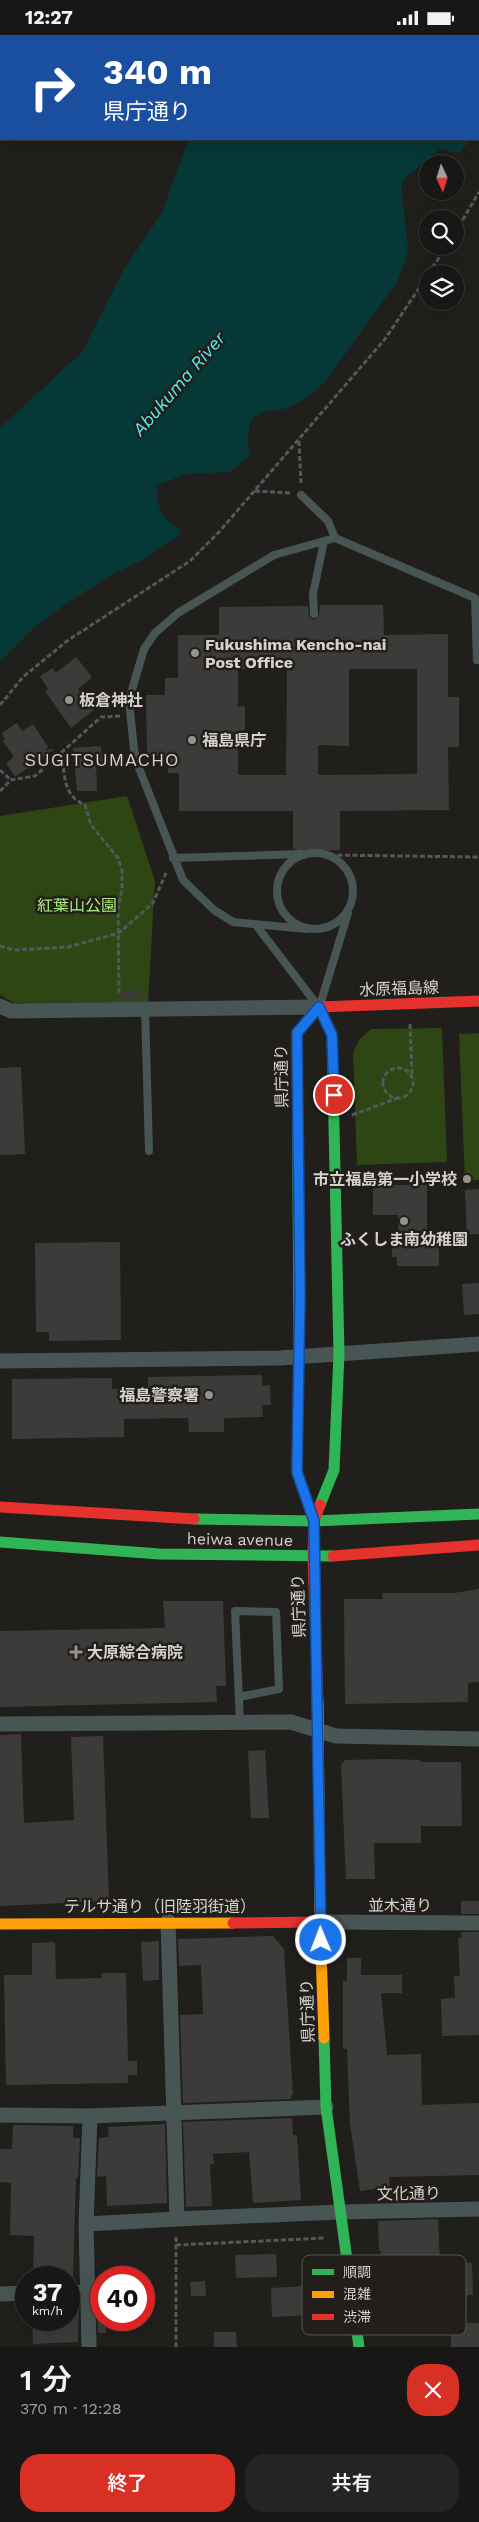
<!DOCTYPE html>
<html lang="ja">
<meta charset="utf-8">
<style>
body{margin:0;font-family:"Work Sans","Noto Sans JP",sans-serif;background:#262422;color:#f1f3f6;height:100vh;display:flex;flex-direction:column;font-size:19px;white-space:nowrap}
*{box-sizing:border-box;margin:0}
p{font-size:16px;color:#9f9fa0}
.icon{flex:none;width:28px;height:28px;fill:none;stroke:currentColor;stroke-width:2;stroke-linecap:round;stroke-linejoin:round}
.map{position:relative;height:2312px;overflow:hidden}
.details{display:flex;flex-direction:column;background:#191715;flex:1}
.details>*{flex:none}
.top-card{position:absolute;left:0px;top:0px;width:480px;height:105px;box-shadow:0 5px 20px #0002,0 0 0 1px #373634;background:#1a4fa0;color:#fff;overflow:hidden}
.needle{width:32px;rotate:176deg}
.tools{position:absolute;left:419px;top:120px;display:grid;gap:10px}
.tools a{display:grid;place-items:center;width:45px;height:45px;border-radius:50%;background:#191715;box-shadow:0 5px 20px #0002,0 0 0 1px #373634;font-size:25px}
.speed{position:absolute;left:15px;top:2231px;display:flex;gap:10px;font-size:25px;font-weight:700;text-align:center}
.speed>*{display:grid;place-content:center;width:65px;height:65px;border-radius:50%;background:#191715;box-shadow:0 5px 20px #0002,0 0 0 1px #373634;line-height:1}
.speed small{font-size:12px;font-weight:400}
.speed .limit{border:8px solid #d22;background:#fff;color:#111}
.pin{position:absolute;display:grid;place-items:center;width:42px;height:42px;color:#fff;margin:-21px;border:2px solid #fff;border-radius:50%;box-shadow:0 1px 5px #0007}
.me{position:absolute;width:55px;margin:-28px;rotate:359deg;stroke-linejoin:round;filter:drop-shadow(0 0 4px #0008)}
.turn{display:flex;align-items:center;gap:18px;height:105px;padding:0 20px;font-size:22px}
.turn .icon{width:65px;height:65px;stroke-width:2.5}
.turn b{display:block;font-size:35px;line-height:42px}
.round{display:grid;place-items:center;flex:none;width:52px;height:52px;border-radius:20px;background:#262422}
.headline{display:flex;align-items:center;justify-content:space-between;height:85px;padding:0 20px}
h1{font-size:30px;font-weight:600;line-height:38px}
.cta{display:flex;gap:10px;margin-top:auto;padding:10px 20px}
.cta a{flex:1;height:58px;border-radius:20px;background:#d93025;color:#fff;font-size:20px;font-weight:600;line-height:58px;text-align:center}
.cta a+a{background:#262422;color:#f1f3f6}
.status{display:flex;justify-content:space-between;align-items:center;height:35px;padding:0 25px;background:#191715;direction:ltr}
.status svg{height:14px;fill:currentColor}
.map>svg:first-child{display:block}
.green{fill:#2d4614}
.water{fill:#073838}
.building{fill:#3d3b3a;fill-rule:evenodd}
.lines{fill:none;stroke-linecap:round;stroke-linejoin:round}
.path{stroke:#515a58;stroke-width:3;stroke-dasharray:5 2.5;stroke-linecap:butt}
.lane{stroke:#475654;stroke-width:8}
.street{stroke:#475654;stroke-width:15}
.fast{stroke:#30b455;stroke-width:11}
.slow{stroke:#ff9f0a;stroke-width:11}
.jam{stroke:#e5322d;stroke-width:11}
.route-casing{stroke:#114b97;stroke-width:12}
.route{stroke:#1a73e8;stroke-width:9}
.poi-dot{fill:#959390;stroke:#221f1b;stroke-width:2}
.labels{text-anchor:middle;stroke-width:5;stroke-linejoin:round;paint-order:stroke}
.poi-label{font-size:16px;font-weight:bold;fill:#d4d2cf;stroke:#221f1b;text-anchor:start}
.park-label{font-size:16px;fill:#aceb7a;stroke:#221f1b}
.street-label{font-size:16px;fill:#d4d2cf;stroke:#221f1b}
.water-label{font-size:18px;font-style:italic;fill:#54eef3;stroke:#221f1b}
.neighbourhood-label{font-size:18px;letter-spacing:1px;fill:#d6d1cc;stroke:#221f1b}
.key{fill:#221f1b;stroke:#575551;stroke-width:1}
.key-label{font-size:14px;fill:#d4d2cf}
</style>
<div class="status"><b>12:27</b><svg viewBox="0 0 49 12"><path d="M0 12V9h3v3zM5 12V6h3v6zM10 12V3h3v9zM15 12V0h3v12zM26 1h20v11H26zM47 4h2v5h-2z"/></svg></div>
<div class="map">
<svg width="479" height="2312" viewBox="0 0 479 2312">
<rect width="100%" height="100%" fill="#211f1c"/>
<path class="green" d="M127 761 155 846 148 967 14 968 0 960V781Z
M442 993 447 1127 357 1130 353 1017 360 1004 371 994Z
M479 998V1145L465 1146 459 999Z"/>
<path class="water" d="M272 0H479V87V1Z
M189 104H470L460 118 440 114 405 143 401 153 408 211 406 225 397 247 324 348 306 363 288 373 262 377 251 385 248 402 249 421 230 437 186 439 157 450C155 472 163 484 181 495L178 501 140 526 111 540 64 570 35 592 0 627V393L82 317 123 236 161 179Z"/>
<path class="building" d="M320 570H383L384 600 448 599V662H459V712H448L449 775 340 776V815L305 816 293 814V776H179V738H168V720H147L146 660H165V643H178V600H219V572L308 571 309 582 314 585 319 581ZM238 634H287L286 740H238V699H245V671L238 672ZM349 634H417V739L318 740V710L349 711Z
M76 622 92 642 78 654 94 675 71 693 45 656 48 654 40 641 53 633 56 638Z
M17 688 22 696 33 689 48 712 45 715 55 714 15 742 6 728 14 722 3 706 5 704 2 698Z
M101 711 102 729H96L97 756H77L73 713Z
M135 954 143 963 141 965H124L117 957Z
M21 1032 25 1119 0 1120V1033Z
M373 1150H427V1209H439V1231H397V1222H392V1208H398V1180H373Z
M479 1154V1199H467L465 1155Z
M120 1207 121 1305 49 1306V1297H36L35 1208Z
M479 1248V1279L464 1280 462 1249Z
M262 1340V1351L270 1350 271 1370H262L263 1382 224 1383V1397H189L188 1383 124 1384V1402L12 1404V1344L112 1343V1354H119V1368H148V1342Z
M479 1554V1647L468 1648V1667L345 1669 344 1564H383L382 1558H454Z
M163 1566H223L226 1651H216L217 1667 0 1672V1596L165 1593Z
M21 1699 24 1788 74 1785 71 1702 103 1701 109 1866 0 1871V1700Z
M265 1715 269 1783H251L248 1716Z
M386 1724 420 1725V1727H461L462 1791H421V1808H374L375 1844H346L341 1730 345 1725Z
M461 1866H479V1879H461Z
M461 1897H479V2000L442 2001 441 1964 455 1963 454 1941H460L458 1903H461Z
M273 1901 284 1914 293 2060H291V2064L183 2068 180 1980 203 1979 201 1930 179 1931 178 1904Z
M159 1906V1945L143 1946 141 1907Z
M55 1907 56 1944 102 1943V1938H126L128 2026H137V2040H128V2048L6 2050 4 1940H32V1908Z
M347 1923H361V1940H402V1958H381L387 2020 421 2019 422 2070 479 2068V2140L389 2142 390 2152 360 2156 350 2088 347 2014H343V1946H347Z
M292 2083 293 2100H297L301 2165 253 2168 249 2117 213 2119 214 2129H210L212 2171 186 2172 183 2087Z
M165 2089 167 2168 107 2171 106 2141 97 2142 99 2103 109 2102 108 2092Z
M13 2090 73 2091V2103H80L78 2143H76L73 2242H33L34 2201 10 2200 11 2148 0 2147V2114H12Z
M438 2184 440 2229 472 2228 473 2260H467L466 2288H479V2312H451V2283L383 2280V2257H379L381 2216H379L378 2186Z
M276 2219 277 2242 236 2243 235 2220Z
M205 2246 206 2261H191L190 2247Z
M307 2251 308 2280 272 2282 271 2253Z
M97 2272H101V2285H105L106 2298H98Z
M69 2273H79L78 2307 33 2309 32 2285H69Z
M214 2297H236L237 2312H214Z"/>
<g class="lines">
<path class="path" d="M455 198 479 157
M428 239 447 211
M299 406 301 448
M255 456 290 458
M0 670 23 642 67 606 190 526 219 497 385 304 428 240
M61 718C66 738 61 760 85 770L91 790 118 823 122 836V854L118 874 119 959
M0 735 11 745
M0 756 11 745 35 741 101 682 120 681
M330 820 479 822
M0 911 14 915 68 912 119 898 153 868 166 838
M410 989 412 1040
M383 1048a15 15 0 1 1 30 0a15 15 0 1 1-30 0Z
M352 1080 398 1063
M176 2210 325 2203
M176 2312V2200"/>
<path class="lane" d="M301 460 328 486 335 503
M314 579 313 559 324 506
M277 856a38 38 0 1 1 76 0a38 38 0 1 1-76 0Z
M173 823 301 819
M256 890 318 971
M307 894 233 887 214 875 183 845 139 733 134 715 129 665 144 614 155 598 178 578 274 520 335 503 475 563 477 625
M320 970 348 878
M145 974 149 1116
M239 1662 279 1654 276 1577 235 1576 240 1688"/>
<path class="street" d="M0 971 11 976 319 972
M0 1326 280 1323 479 1309
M0 1689 291 1687 336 1701 479 1704
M168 1886 177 2184 339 2177 479 2174
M320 1887 479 1888
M0 2080 90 2081 326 2072
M86 2189 177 2184
M69 2258 88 2257
M0 2259 26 2258
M89 2312 86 2189 90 2081"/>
<path class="fast" d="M479 55V56
M319 972 332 1000 339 1319 334 1435 320 1470
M299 1302 297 998 319 972
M194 1484 314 1486 479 1479
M0 1507 159 1519 333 1521
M324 2003 326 2072 359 2312"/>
<path class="slow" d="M396 0 398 1
M318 1668 320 1887 324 2003
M0 1889 233 1888"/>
<path class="jam" d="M319 972 479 966
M299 1302 297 1437 314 1486
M0 1472 194 1484
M333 1521 479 1510
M318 1668 313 1522 314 1486 320 1470
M233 1888 320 1887"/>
</g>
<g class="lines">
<defs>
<path id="route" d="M321 1905 314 1486 297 1437 300 1260 297 998 319 972 332 1000 334 1060"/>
</defs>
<use href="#route" class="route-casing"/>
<use href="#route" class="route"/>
</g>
<g class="poi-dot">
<circle cx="195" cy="618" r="5"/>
<circle cx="69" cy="665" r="5"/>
<circle cx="192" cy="705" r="5"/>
<circle cx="467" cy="1144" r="5"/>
<circle cx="404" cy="1186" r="5"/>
<circle cx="209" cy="1360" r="5"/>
<path d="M73.5 1609.5h5v5h5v5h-5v5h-5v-5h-5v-5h5z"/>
</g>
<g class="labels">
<g class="poi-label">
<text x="205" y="615">Fukushima Kencho-nai<tspan x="205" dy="18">Post Office</tspan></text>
<text x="79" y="671">板倉神社</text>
<text x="202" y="711">福島県庁</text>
<text x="457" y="1150" text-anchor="end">市立福島第一小学校</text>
<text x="404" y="1210" text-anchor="middle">ふくしま南幼稚園</text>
<text x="199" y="1366" text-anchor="end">福島警察署</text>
<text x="87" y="1623">大原綜合病院</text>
</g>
<g class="park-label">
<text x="77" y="876">紅葉山公園</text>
</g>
<g class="street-label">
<text transform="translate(399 953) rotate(-2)" y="6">水原福島線</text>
<text transform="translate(281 1041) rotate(-91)" y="6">県庁通り</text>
<text transform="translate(240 1504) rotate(1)" y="6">heiwa avenue</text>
<text transform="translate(298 1571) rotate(-92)" y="6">県庁通り</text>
<text x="400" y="1876">並木通り</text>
<text x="160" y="1877">テルサ通り（旧陸羽街道）</text>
<text transform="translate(307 1976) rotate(-92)" y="6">県庁通り</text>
<text transform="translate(409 2158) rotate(-1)" y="6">文化通り</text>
</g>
<g class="water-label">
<text transform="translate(179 349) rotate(-49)" y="6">Abukuma River</text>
</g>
<g class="neighbourhood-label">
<text x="102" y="731">SUGITSUMACHO</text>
</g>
</g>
<rect x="302" y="2220" width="164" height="80" rx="8" class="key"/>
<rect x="312" y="2234" width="22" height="6" fill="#30b455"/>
<rect x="312" y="2256" width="22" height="7" fill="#ff9f0a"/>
<rect x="312" y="2279" width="22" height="6" fill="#e5322d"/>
<g class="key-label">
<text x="343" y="2242">順調</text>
<text x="343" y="2264">混雑</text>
<text x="343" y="2287">渋滞</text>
</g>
</svg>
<div class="tools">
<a><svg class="needle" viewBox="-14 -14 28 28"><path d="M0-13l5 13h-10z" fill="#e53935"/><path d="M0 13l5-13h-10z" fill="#9f9fa0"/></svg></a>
<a><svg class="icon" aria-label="search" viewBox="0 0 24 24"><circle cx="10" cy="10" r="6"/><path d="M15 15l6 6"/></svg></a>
<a><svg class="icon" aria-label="layers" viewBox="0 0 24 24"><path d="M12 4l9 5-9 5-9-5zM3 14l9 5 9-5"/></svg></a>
</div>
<div class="speed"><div>37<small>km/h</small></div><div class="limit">40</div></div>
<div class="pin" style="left:334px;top:1060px;background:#d93025"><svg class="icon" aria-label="arrive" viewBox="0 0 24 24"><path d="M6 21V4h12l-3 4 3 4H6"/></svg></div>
<svg class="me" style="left:321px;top:1905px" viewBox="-20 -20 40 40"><circle r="17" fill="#1a73e8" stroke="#fff" stroke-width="3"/><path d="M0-11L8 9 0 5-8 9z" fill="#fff"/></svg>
<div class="top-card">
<div class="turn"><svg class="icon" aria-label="right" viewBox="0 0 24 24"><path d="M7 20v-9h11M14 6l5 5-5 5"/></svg><div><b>340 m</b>県庁通り</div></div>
</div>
</div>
<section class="details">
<div class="headline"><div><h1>1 分</h1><p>370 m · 12:28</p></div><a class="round" style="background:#d93025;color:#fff"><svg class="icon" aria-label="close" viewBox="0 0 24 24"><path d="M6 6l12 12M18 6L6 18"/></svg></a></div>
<div class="cta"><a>終了</a><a>共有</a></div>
</section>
